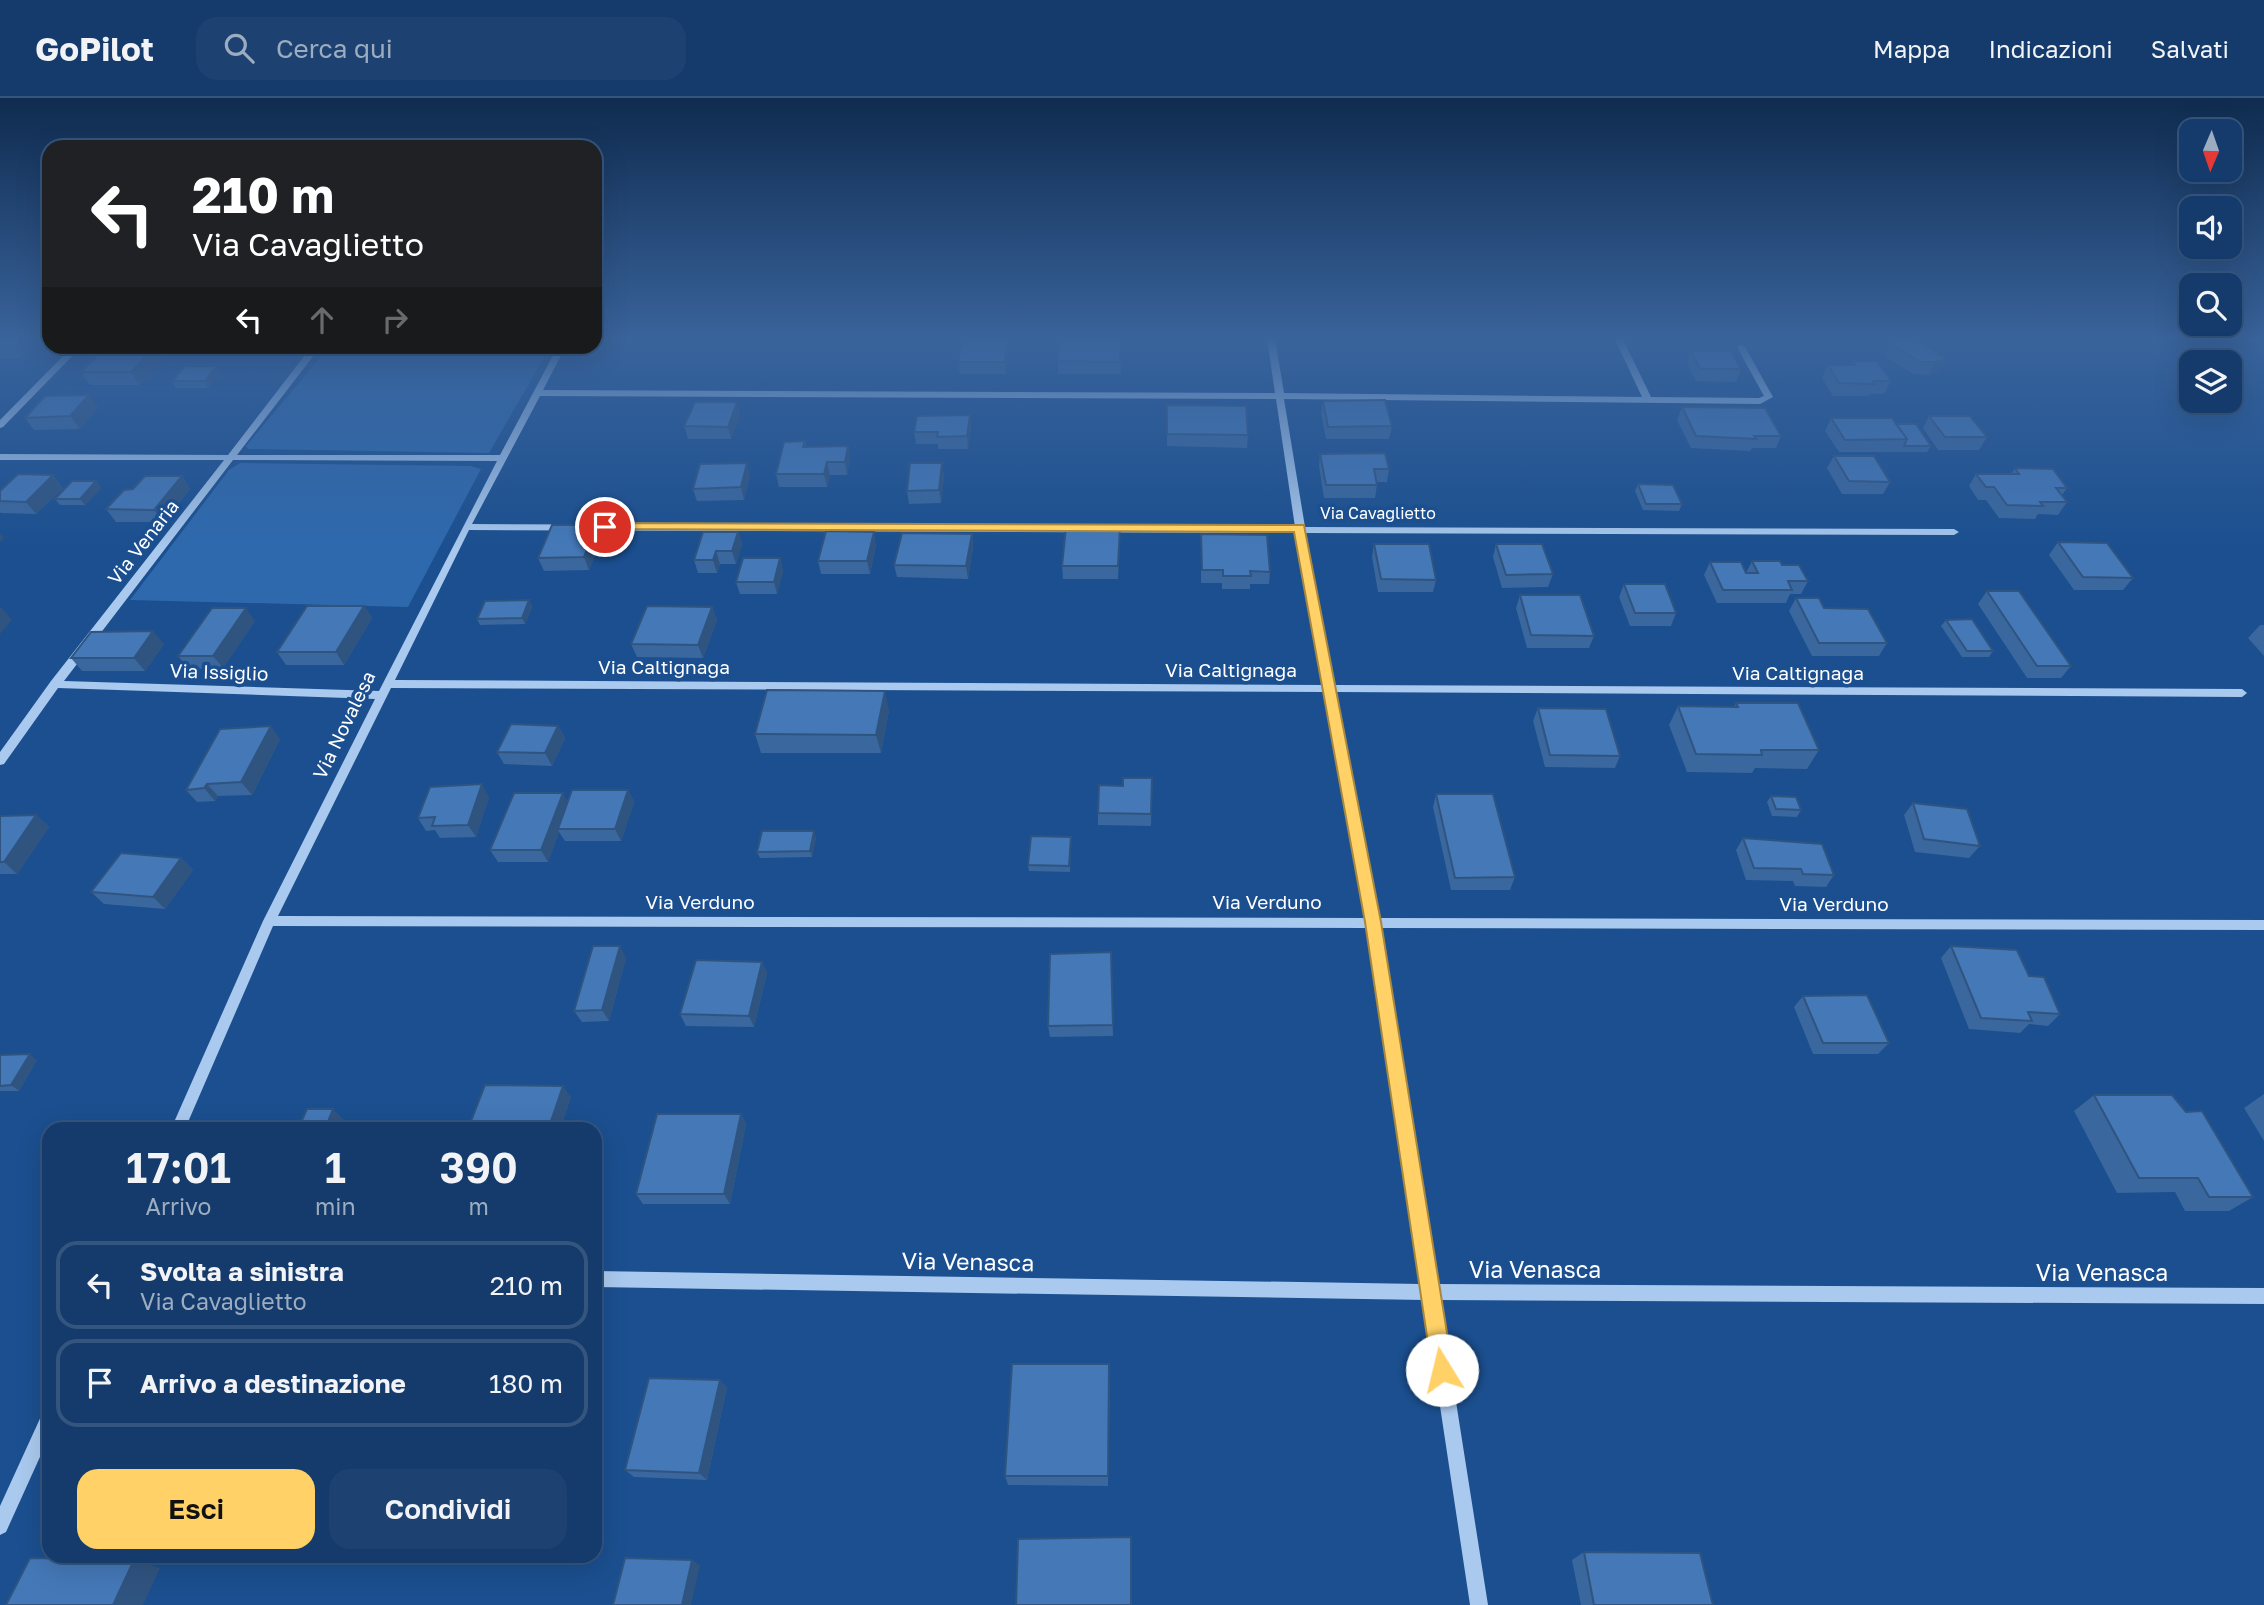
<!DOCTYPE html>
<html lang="it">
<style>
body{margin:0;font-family:"Golos Text",sans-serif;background:#1d4271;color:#f1f3f6;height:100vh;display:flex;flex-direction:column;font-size:26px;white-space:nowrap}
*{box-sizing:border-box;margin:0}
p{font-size:23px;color:#9dadc1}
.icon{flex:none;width:38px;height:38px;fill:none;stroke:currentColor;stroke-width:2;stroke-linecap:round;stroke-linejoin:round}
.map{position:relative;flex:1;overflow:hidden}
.sheet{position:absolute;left:42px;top:1024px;width:560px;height:441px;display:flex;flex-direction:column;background:#143b6b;border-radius:21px;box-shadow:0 7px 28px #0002,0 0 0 2px #33557e}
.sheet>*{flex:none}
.top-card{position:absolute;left:42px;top:42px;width:560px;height:214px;border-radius:21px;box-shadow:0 7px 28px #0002,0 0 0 2px #33557e;background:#202124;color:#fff;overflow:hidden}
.needle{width:46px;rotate:182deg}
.buttons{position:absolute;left:2179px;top:21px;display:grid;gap:14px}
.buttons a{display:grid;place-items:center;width:63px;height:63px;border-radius:14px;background:#143b6b;box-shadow:0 7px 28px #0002,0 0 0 2px #33557e;font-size:35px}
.pin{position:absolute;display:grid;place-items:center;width:60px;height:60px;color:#fff;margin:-30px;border:4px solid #fff;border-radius:50%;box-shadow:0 2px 7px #0007}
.me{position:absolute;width:77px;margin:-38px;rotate:351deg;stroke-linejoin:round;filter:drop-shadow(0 0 5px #0008)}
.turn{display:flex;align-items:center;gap:24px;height:147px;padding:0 35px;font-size:32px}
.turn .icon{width:91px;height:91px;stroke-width:2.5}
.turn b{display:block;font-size:49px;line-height:60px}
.lanes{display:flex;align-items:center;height:66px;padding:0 35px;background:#0003;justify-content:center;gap:35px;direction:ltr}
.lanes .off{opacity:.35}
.eta{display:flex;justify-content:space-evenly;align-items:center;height:119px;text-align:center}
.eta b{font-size:42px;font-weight:600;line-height:49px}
.action{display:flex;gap:14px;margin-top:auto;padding:14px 35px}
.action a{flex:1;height:80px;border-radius:21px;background:#ffd166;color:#111;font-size:28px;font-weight:600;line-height:80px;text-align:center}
.action a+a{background:#1d4271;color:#f1f3f6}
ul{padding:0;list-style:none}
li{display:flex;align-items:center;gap:21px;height:88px;margin:0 14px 10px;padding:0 21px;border:4px solid #33557e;border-radius:21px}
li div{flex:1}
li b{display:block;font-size:26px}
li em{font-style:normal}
header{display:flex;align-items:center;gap:42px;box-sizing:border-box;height:98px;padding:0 35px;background:#143b6b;border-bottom:2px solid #33557e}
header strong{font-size:33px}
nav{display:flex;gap:38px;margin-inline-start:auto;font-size:24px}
.search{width:490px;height:63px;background:#1d4271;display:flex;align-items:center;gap:18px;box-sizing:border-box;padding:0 24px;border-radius:21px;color:#9dadc1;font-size:26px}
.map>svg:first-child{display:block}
.green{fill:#2e69ad}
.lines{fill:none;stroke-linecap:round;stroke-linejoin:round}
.minor{fill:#a9c9ee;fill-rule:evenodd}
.wall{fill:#3a679d}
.shaded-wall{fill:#305480}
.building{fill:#4478b7;stroke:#305480;stroke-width:2}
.route{fill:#ffd166;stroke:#a68842;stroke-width:2}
.labels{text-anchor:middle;stroke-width:7;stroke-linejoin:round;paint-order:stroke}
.far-street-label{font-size:16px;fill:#fff;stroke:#1b4f8f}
.street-label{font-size:19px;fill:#fff;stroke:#1b4f8f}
.near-street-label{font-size:23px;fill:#fff;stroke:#1b4f8f}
</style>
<header>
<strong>GoPilot</strong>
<div class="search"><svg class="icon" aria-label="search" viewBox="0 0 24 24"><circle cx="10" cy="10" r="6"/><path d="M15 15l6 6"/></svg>Cerca qui</div>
<nav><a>Mappa</a><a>Indicazioni</a><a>Salvati</a></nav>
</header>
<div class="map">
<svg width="2264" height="1507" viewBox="0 0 2264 1507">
<rect width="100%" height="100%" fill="#1b4f8f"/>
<path class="green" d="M329 249V248L550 249 489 355 248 351 246 348Z
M240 365 471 368 481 371 408 509 130 502 229 372Z"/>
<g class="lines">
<path class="minor" d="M1267 241H1275L1284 295 1642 299 1615 241H1623L1651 299 1759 300 1764 298 1737 249 1741 247 1745 249 1773 299 1760 306 1284 301 1305 429 1954 431 1959 434 1954 437 1306 435 1335 587 2242 591 2247 595 2242 599 1336 594 1379 820 2264 822V832L1380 830 1437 1186 2264 1190V1206L1440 1202 1488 1507H1470L1424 1202 595 1189V1173L1421 1186 1368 830 273 828 185 1031H171L263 823 375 601 58 590 4 666 0 667V654L51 583 224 362H0V356L228 357 312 248H321L237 357H500L558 248H566L543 292 1275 295ZM540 298 1276 301 1295 429 472 426ZM233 362 497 363 379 593 64 583ZM469 432 1296 435 1324 587 395 582ZM391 590 1325 594 1366 820 278 818Z
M73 248H82L3 329 0 330V322Z
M49 1312V1339L6 1434 0 1437V1408L43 1314Z"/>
</g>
<path class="wall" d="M0 241H42L21 260H0Z
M1008 241 1009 253 1006 276H960L958 264Z
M1121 243V276H1058V263Z
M1890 246 1947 261 1940 273 1928 277 1914 276 1884 258Z
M1691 253 1741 271 1736 284 1696 283 1687 265Z
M164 261 139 287H90L81 274Z
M1852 263 1891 283 1884 296H1870L1868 298H1833L1822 280 1828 267H1850Z
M217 268 221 275 208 290H176L172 283Z
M1323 303 1392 328 1389 341H1326L1321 315Z
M737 304 740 317 731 341H688L684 328Z
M1167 307 1248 337 1247 350 1167 348Z
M98 309 80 331 34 332 25 320Z
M1682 309 1781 338 1776 350H1752L1750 353 1691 350 1677 322Z
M970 317 971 330 968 351H938V346H916L914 334Z
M1929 318 1987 339 1979 352H1938L1923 330Z
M1831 320 1896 326 1931 348 1927 354H1839L1825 333Z
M805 343 806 349 848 348 850 361 847 377H830L827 389H779L776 376Z
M1320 356 1389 371 1387 384H1377V387L1375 400H1324L1319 368Z
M1834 358 1890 384 1883 396H1842L1827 370Z
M2015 370 2067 390 2062 397 2067 404 2058 417 2038 416 2035 421 1999 420 1986 402H1978L1969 388 1976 376H2011Z
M53 377 63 390 36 416 1 415 0 414V393Z
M750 377 744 402 697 403 693 391Z
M944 377 941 405 909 406 907 393Z
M182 378 190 391 163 424H116L106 411 133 391Z
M96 383 101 390 85 407H60L55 401Z
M1638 386 1682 406 1679 413 1643 412 1635 393Z
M597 427 602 440 589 472 544 473 538 460Z
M738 434 742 446 736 466H720L717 475H698L694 462Z
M972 436 973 449 968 481 897 479 894 467Z
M1201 436 1270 474 1269 486H1250V491H1222V485H1201Z
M1120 443 1118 481H1063L1062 468Z
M2058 444 2133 480 2123 492H2074L2049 457Z
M1374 446 1436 482 1433 494H1378L1372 459Z
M1496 446 1553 476 1548 489 1502 490 1493 459Z
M876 447 870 476H821L818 463Z
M780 460 783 473 777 496H740L736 484Z
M1752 463 1782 467 1808 483 1801 496H1790L1786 505H1717L1704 477 1710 464 1746 475Z
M1624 486 1676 515 1671 528H1630L1619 499Z
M1987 493 2071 568 2061 580H2027L1978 506Z
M1520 497 1594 538 1589 550H1527L1516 510Z
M1796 500 1824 510 1887 545 1879 558H1812L1789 513Z
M529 502 532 509 525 526 480 527 477 521Z
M364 508 372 520 344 567H286L277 554Z
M712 509 717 522 703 560 637 559 631 546Z
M1946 522 1993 553 1989 559H1962L1941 528Z
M255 523 223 570 189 571 178 558Z
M2260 527H2264V558L2248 540Z
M164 546 145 573H82L71 560Z
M1736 605 1819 652 1807 671 1755 670 1752 675 1687 674 1669 627 1678 608 1734 609Z
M1538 610 1620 658 1615 670 1545 669 1533 623Z
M889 612 881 655H761L755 636Z
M558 628 565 640 552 668 504 666 497 654Z
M280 641 252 697 218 698 215 703 197 704 186 692Z
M1152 680 1151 728 1098 727V715L1123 688Z
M628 692 634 704 621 743H565L559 734 548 764H498L490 752 568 704Z
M1436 696 1515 779 1510 792H1451L1433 709Z
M1771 698 1801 712 1797 719 1772 718 1767 704Z
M489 699 476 739 440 740 435 732 426 733 418 720Z
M1913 705 1980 748 1969 760 1915 754 1904 717Z
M36 717 49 729 17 776H0V718Z
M816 739 812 759 760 760 757 754Z
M1071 739 1070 774 1029 773 1028 767Z
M1743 740 1834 777 1826 789 1795 788 1793 783 1746 782 1736 752Z
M181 760 193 772 165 811 104 806 91 794Z
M1951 848 2029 878 2060 916 2048 928 2029 926 2020 935 1969 931 1941 860Z
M1111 854 1113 938 1050 939 1048 928Z
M626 860 609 923 582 924 574 913Z
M762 864 767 875 754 929 686 928 680 916Z
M1803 898 1889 945 1878 956H1813L1794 909Z
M0 957 37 962 19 993H0Z
M2264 996V1043L2244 1010Z
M2094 997 2253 1099 2229 1113H2185L2175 1094 2117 1095 2074 1013Z
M571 999 560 1031H468Z
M741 1016 746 1026 730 1106H643L636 1096Z
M1110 1278 1108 1388 1008 1387 1005 1378Z
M727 1289 707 1382 634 1379 625 1372Z
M1584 1454 1713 1507H1581L1572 1462Z"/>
<path class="shaded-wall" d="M20 241H42L21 260 12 248Z
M1008 241 1009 253 1006 276 1005 264Z
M156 248 164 261 139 287 131 274Z
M1947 261 1940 273 1928 277 1935 264Z
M217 268 221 275 208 290 205 283Z
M89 297 98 309 80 331 70 318Z
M737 304 740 317 731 341 728 329Z
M970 317 971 330 968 351 967 338Z
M848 348 850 361 847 377 845 364Z
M827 364 830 377 827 389 824 376Z
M747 365 750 377 744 402 741 389Z
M942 365 944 377 941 405 939 392Z
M53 377 63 390 36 416 26 404Z
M182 378 190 391 163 424 154 412Z
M96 383 101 390 85 407 80 401Z
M597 427 602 440 589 472 584 459Z
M738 434 742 446 736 466 732 453Z
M874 434 876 447 870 476 867 463Z
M0 435 4 440 0 444Z
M972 436 973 449 968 481 966 468Z
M716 453 720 466 717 475 713 462Z
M780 460 783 473 777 496 774 484Z
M529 502 532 509 525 526 522 520Z
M364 508 372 520 344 567 336 554Z
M1 509 12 522 0 536V510Z
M712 509 717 522 703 560 698 547Z
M246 510 255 523 223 570 213 558Z
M153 533 164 546 145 573 134 560Z
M885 593 889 612 881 655 876 637Z
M271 628 280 641 252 697 241 684Z
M558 628 565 640 552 668 545 655Z
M207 686 218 698 215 703 204 690Z
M482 686 489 699 476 739 468 727Z
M628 692 634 704 621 743 615 731Z
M563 695 569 707 558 731 559 734 548 764 541 752Z
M36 717 49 729 17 776 4 764Z
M814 733 816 739 812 759 810 753Z
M181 760 193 772 165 811 153 799Z
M620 848 626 860 609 923 602 912Z
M762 864 767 875 754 929 749 918Z
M30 956 37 962 19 993 11 987Z
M563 988 571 999 560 1031H554L550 1026Z
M333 1011 344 1022 341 1031H325Z
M741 1016 746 1026 730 1106 724 1096Z
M1109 1266 1110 1278 1108 1388V1378Z
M720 1282 727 1289 707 1382 699 1375Z
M134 1462 160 1470 143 1507H113Z
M692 1462 700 1467 691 1507H682Z"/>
<path class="building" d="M0 241H20L12 248H0Z
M962 241H1008L1005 264H958Z
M1904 241H1913L1947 261 1935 264H1921L1890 246Z
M1060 243H1121L1120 264 1058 263Z
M107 248H156L131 274H81Z
M1691 253H1731L1741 271H1700Z
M1852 263H1877L1891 283H1873L1875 286 1839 285 1828 267H1855Z
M185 268H217L205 283H172Z
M89 297 70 318 25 320 45 298Z
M1385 302 1392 328 1328 329 1323 303Z
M695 304H737L728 329 684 328Z
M1167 307 1246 308 1248 337 1167 336Z
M1682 309 1765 310 1781 338H1754L1756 341 1696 338Z
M970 317 967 338 937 339 938 334H914L917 318Z
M1929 318H1970L1987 339H1945Z
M1831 320H1892L1907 341 1845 342Z
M1896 326H1916L1931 348H1904L1907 341Z
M805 343 803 349 848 348 845 364H827L824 376H776L784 344Z
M1385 355 1389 371H1374L1377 387H1326L1320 356Z
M1834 358H1874L1890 384 1849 383Z
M747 365 741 389 693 391 700 366Z
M910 365H942L939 392 907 393Z
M2015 370 2053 371 2067 390H2056L2067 404H2040L2043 408 2007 407 1994 389H1986L1976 376H2019Z
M18 376 53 377 26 404 0 403V393Z
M145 378H182L154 412 106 411 124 392 133 391Z
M72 383H96L80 401H55Z
M1638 386 1673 387 1682 406H1646Z
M552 427H597L584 459 538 460Z
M1066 429 1120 430 1118 468H1062Z
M826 433 874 434 867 463H818Z
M703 434H738L732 453H716L713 462H694Z
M902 435 972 436 966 468 894 467Z
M1201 436 1267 437 1270 474 1250 473 1251 478H1223V472H1202Z
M2058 444 2107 445 2133 480 2083 479Z
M1374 446H1429L1436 482 1381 481Z
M1496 446H1542L1553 476 1506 477Z
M743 460H780L774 484H736Z
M1752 463H1780L1782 467H1799L1808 483H1788L1792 492H1723L1710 464H1741L1746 475H1758Z
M1624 486H1665L1676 515H1635Z
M1987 493H2019L2071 568H2037Z
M1520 497H1580L1594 538 1531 537Z
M1796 500H1819L1824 510 1868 511 1887 545H1819Z
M529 502 522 520 477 521 485 503Z
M307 508H364L336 554H277Z
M647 508 712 509 698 547 631 546Z
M212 510H246L213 558H178Z
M1972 521 1993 553H1967L1946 522Z
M153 533 134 560H71L91 534Z
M767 592 885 593 876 637 755 636Z
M1736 605H1798L1819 652H1761L1762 657 1696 656 1678 608 1738 609Z
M1538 610 1606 611 1620 658 1550 657Z
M511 626 558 628 545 655 497 654Z
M271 628 241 684 207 686 204 690 186 692 220 631Z
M1123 680H1152L1151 716 1098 715 1099 687 1123 688Z
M482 686 468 727 432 728 435 719 418 720 430 689Z
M572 692H628L615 731H558Z
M514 695H563L541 752H490Z
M1436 696H1493L1515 779 1455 780Z
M1771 698 1796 699 1801 712 1776 711Z
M1913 705 1967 711 1980 748 1924 741Z
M36 717 4 764H0V718Z
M762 733H814L810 753 757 754Z
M1031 738 1071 739 1069 768 1028 767Z
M1743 740 1822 746 1834 777 1803 776 1801 771 1754 770Z
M121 755 181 760 153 799 91 794Z
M593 848H620L602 912 574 913Z
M1951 848 2017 852 2029 878 2044 879 2060 916 2028 914 2032 923 1981 920Z
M1111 854 1113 927 1048 928 1050 856Z
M696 862 762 864 749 918 680 916Z
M1867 897 1889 945H1823L1803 898Z
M30 956 11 987 0 988V957Z
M485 987 563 988 550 1026 530 1025 528 1031H468Z
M2094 997H2172L2186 1014 2202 1013 2253 1099H2209L2198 1080H2139Z
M307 1011H333L325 1031H298Z
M657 1016H741L724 1096H636Z
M1012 1266H1109L1108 1378H1005Z
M649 1280 720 1282 699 1375 625 1372Z
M1131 1439V1507H1016L1018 1441Z
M1584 1454 1700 1455 1713 1507H1594Z
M30 1460 134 1462 113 1507H6Z
M625 1460 692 1462 682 1507H613Z"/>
<linearGradient id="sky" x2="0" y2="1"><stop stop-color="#0f2b4f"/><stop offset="0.53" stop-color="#39639b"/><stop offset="1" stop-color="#39639b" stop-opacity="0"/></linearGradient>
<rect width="2264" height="452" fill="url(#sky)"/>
<path class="route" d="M605 425 1304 427 1381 824 1453 1272 1450 1280 1442 1283 1435 1280 1432 1272 1365 824 1294 434 601 431V426Z"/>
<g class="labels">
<g class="far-street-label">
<text x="1378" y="421">Via Cavaglietto</text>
</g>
<g class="street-label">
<text transform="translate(143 444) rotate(-52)" y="7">Via Venaria</text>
<text x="664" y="576">Via Caltignaga</text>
<text x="1231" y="579">Via Caltignaga</text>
<text transform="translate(219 574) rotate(2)" y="7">Via Issiglio</text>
<text x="1798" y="582">Via Caltignaga</text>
<text transform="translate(344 627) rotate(-64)" y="7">Via Novalesa</text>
<text x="700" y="811">Via Verduno</text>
<text x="1267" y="811">Via Verduno</text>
<text x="1834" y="813">Via Verduno</text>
</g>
<g class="near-street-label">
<text transform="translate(968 1164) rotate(1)" y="8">Via Venasca</text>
<text x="1535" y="1180">Via Venasca</text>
<text x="2102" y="1183">Via Venasca</text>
</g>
</g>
</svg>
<div class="buttons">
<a><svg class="needle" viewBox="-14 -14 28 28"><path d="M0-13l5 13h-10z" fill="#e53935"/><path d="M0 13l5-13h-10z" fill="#9dadc1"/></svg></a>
<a><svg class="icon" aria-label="sound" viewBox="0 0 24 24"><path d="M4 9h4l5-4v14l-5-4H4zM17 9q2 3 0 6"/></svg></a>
<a><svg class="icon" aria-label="search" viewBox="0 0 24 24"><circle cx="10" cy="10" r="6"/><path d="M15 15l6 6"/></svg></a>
<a><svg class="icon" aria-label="layers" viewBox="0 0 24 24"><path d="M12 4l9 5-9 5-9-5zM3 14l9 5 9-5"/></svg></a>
</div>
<div class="pin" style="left:605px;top:429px;background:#d93025"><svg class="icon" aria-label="arrive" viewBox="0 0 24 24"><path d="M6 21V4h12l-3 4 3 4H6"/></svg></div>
<svg class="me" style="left:1442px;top:1272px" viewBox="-20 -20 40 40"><circle r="19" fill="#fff"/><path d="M0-13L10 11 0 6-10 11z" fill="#ffd166"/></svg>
<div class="top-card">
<div class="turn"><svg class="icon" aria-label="left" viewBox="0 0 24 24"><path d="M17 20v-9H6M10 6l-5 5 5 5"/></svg><div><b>210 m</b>Via Cavaglietto</div></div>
<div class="lanes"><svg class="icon" aria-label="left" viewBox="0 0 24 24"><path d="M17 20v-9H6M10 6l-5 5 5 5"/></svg><svg class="icon off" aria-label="ahead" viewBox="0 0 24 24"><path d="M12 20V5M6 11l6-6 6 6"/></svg><svg class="icon off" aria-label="right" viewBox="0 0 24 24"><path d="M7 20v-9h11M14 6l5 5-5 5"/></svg></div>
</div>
<section class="sheet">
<div class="eta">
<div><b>17:01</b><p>Arrivo</p></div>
<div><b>1</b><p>min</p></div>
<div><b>390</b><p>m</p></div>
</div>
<ul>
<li><svg class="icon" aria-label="left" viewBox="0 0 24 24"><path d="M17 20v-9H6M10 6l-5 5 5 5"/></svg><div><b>Svolta a sinistra</b><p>Via Cavaglietto</p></div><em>210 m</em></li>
<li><svg class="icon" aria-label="arrive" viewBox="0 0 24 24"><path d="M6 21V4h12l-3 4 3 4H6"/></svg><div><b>Arrivo a destinazione</b></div><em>180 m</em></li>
</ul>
<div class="action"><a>Esci</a><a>Condividi</a></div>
</section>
</div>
